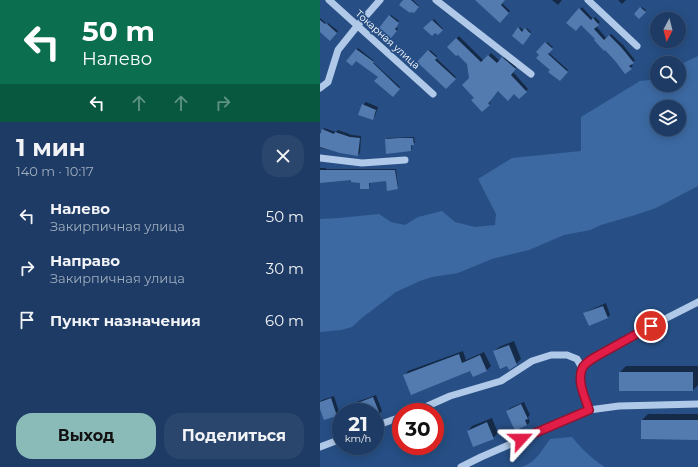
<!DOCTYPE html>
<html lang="ru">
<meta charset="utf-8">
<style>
body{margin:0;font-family:Montserrat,sans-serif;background:#2a466d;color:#f1f3f6;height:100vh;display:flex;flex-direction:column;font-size:15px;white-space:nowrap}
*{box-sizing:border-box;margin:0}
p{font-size:13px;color:#a0adbf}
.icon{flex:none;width:22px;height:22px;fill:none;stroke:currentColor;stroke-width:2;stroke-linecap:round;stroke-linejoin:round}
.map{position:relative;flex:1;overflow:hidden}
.panel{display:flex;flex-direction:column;background:#1d3b64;width:320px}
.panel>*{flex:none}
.banner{background:#0b6e4f;color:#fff;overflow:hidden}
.needle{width:26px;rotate:187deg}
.fabs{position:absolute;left:330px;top:12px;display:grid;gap:8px}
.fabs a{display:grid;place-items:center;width:36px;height:36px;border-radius:50%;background:#1d3b64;box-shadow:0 2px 10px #0003,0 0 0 1px #3b5578;font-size:20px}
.speed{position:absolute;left:12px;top:403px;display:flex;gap:8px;font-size:20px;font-weight:700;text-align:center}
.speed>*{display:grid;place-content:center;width:52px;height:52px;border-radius:50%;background:#1d3b64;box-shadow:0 2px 10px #0003,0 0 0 1px #3b5578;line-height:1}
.speed small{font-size:10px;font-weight:400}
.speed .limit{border:6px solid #d22;background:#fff;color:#111}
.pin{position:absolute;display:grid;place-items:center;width:34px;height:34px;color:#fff;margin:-17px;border:2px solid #fff;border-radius:50%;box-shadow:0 1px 4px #0007}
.me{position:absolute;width:44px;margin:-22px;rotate:66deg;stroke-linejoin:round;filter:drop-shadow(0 0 3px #0008)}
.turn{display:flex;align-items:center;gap:14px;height:84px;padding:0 16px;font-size:18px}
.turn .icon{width:52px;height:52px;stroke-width:2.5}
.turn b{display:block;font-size:28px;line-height:34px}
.lanes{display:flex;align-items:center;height:38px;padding:0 16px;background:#0003;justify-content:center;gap:20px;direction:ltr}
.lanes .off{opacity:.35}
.round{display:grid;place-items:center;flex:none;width:42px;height:42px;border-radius:16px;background:#2a466d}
.overview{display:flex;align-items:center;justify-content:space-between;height:68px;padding:0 16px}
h1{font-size:24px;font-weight:700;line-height:30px}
.primary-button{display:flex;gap:8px;margin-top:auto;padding:8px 16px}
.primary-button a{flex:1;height:46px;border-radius:16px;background:#8bbbb9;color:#111;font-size:16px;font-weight:700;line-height:46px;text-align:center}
.primary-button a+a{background:#2a466d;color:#f1f3f6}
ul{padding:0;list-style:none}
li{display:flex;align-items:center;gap:12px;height:52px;padding:0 16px}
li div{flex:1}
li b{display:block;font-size:15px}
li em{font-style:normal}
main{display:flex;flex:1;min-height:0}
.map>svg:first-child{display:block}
.green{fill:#3c69a2;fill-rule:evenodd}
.shadow{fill:#0007}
.building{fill:#537baf}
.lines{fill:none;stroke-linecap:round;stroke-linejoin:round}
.minor{stroke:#b1c9e8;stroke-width:7}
.route-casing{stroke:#92132f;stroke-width:10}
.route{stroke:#e11d48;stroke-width:7}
.labels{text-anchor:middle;stroke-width:3.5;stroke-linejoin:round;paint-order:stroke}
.street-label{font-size:10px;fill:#fff;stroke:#274f85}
</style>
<main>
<section class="panel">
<div class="banner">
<div class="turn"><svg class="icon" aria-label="left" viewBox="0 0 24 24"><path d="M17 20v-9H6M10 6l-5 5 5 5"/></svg><div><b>50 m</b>Налево</div></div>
<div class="lanes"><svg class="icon" aria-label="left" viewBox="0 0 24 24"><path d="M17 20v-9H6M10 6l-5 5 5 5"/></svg><svg class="icon off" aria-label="ahead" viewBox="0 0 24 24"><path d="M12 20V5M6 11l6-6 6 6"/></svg><svg class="icon off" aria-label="ahead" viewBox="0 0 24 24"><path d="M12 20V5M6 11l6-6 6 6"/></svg><svg class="icon off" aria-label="right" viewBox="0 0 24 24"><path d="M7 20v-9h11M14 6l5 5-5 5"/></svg></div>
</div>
<div class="overview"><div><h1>1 мин</h1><p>140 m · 10:17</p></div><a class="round"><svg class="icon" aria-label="close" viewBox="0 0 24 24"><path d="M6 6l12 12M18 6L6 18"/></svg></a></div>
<ul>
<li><svg class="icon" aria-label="left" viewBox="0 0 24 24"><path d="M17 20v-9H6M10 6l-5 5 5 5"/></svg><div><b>Налево</b><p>Закирпичная улица</p></div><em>50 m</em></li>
<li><svg class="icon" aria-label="right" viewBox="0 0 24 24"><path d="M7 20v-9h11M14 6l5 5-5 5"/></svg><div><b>Направо</b><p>Закирпичная улица</p></div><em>30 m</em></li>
<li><svg class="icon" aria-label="arrive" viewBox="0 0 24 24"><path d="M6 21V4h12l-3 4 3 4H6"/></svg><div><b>Пункт назначения</b></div><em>60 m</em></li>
</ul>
<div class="primary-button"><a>Выход</a><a>Поделиться</a></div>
</section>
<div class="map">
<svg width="378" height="467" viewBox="0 0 378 467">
<rect width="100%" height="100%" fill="#274f85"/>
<path class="green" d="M378 56V186L336 208 315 215 281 225 270 230 244 235 209 250 172 259 138 273 112 277 100 281 76 292 43 317 32 327 21 330 0 332V219L19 218 59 214 71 222 85 225 98 217 122 211 135 222 155 227 175 225 176 214 158 179 192 158 261 151V117L320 81 337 79V85H359V65ZM337 107H359V129H337Z
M252 437C262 449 272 459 285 467H202C215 463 222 450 230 439Z"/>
<path class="shadow" d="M84 0H93L99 6 94 12Z
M156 0H184L182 3 190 11 180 22Z
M232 0H242L238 5Z
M298 0H306L302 4Z
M262 7 273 19 275 17 280 22 276 26 286 38 291 34 303 45 315 60 311 64 313 66 305 72 276 39 261 24 248 23Z
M322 7 326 10 319 18 315 14Z
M71 15 79 21 75 27 78 29 71 37 60 28Z
M0 18 7 24 8 23 18 31 10 40 0 31Z
M114 19 123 29 118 34 105 28Z
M200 27 204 31 207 28 211 32 203 43 199 28Z
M139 36 164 61 171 53 180 61 185 56 197 66 193 72 208 89 199 98 194 93 178 90 170 101 171 102 162 110 155 98 148 64 138 53 128 47Z
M344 41H352L348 45Z
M227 42 233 47 228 52 248 70 240 80 217 52Z
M38 48 54 61 53 62 80 87 73 96 59 77 36 60H27Z
M110 50 117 56 116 58 136 77 126 88 98 62Z
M46 102 58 107 55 116 52 119 43 105Z
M4 128 16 132 18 130 32 135 41 136 40 153 38 155 0 148V131L2 132Z
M94 137 95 143 91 144 92 149 90 150 66 139 67 138Z
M0 168H6V169H76L78 187 77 188 67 180 50 182 49 188 41 182 32 179 0 182Z
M286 303 290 315 288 317 265 314 268 311Z
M194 341 201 359 196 364 174 351 179 347Z
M143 351 146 360 164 352 171 366 167 370H151L84 376 88 371Z
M306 366H378V385L373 390 300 372Z
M56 395 62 411 59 414 55 415V412H34L32 406 34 403Z
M14 396 19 412 16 415 0 406V402L2 400Z
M204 402 210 415 208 417 210 422 207 425 187 411 190 408Z
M328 414H378V439L322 438V420Z
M172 418 178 433 173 438 148 431 152 426Z"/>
<path class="building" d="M83 0H91L99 7 94 13 91 12 90 13 79 5Z
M155 0H185L181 5 189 13 180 23Z
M320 7 326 12 319 19 314 14Z
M259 8 271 20 273 18 279 25 274 29 284 40 289 35 301 47 314 63 309 66 312 69 305 74 296 62 285 50 284 51 274 40 275 39 261 25 256 31 246 23Z
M69 15 79 23 75 29 77 31 71 38 59 28Z
M0 20 5 24 6 23 17 33 10 41 0 32Z
M112 20 123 30 118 35 115 33 112 36 103 28Z
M337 20V37L329 29Z
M198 27 202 32 205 28 211 34 203 45 192 36Z
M136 38 161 62 168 55 177 63 182 57 196 69 191 75 207 92 199 99 194 94 188 101 178 91 168 104 170 105 162 112 151 100 154 98 142 85 149 78 147 64 138 55 136 56 127 47Z
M225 42 233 49 228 54 248 72 240 81 228 72 230 70 216 58 219 55 216 52Z
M36 49 54 62 53 63 80 89 73 97 54 81 58 77 36 61 32 66 26 61Z
M108 50 117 58 115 60 136 79 126 89 97 62Z
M42 104 56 110 53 120 38 115Z
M2 129 14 134 15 132 30 137 40 138 38 156 20 153 0 147V134Z
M79 138H93L94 145H91V151L66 154 65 139Z
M0 170H75L78 189 67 191 66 181 49 183V189H40V183L31 182V180L0 183Z
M283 306 288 318 269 326 263 313Z
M189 345 197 365 189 370 187 366 180 369 173 351Z
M139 354 142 363 160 355 167 371 153 377 150 371 91 395 83 375Z
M299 372H373V391H299Z
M53 397 59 412H33L30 406Z
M11 398 17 416 4 420 0 409V402Z
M201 404 208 419 205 420 207 425 195 431 186 411Z
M321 420H378V440L321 439Z
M167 422 174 439 153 447 147 431Z"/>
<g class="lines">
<path class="minor" d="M9 0 113 94
M116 0 211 74
M268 0 317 46
M0 88 8 82 18 50 38 25 60 0
M0 158 42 163 85 160
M269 410 299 406 378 404
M94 412 130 396 181 381 212 361 231 355H247L257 359 262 368
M55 426 81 417
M0 447 21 439
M141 467 161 457 269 410C265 398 257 380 262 368 263 366 267 363 269 361L331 326 378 302"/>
</g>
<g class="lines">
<defs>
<path id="route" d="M201 439 269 410C265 397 257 382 262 369 264 363 272 359 277 356L331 326"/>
</defs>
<use href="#route" class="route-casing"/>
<use href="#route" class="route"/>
</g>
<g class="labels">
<g class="street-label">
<text transform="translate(68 39) rotate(42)" y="4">Токарная улица</text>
</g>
</g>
</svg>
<div class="fabs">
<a><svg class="needle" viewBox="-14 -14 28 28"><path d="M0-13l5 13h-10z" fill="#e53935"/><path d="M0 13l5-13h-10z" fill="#a0adbf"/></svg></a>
<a><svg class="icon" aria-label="search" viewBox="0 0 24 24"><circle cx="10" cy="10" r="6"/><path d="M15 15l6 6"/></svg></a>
<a><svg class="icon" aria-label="layers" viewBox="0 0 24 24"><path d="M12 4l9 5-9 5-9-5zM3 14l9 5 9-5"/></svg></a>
</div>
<div class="speed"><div>21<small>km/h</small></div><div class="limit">30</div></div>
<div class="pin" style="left:331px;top:326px;background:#d93025"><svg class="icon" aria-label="arrive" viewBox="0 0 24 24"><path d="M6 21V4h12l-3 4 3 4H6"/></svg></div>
<svg class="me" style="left:201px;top:439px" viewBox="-20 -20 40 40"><path d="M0-17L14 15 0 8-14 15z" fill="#e11d48" stroke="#fff" stroke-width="4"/></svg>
</div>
</main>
